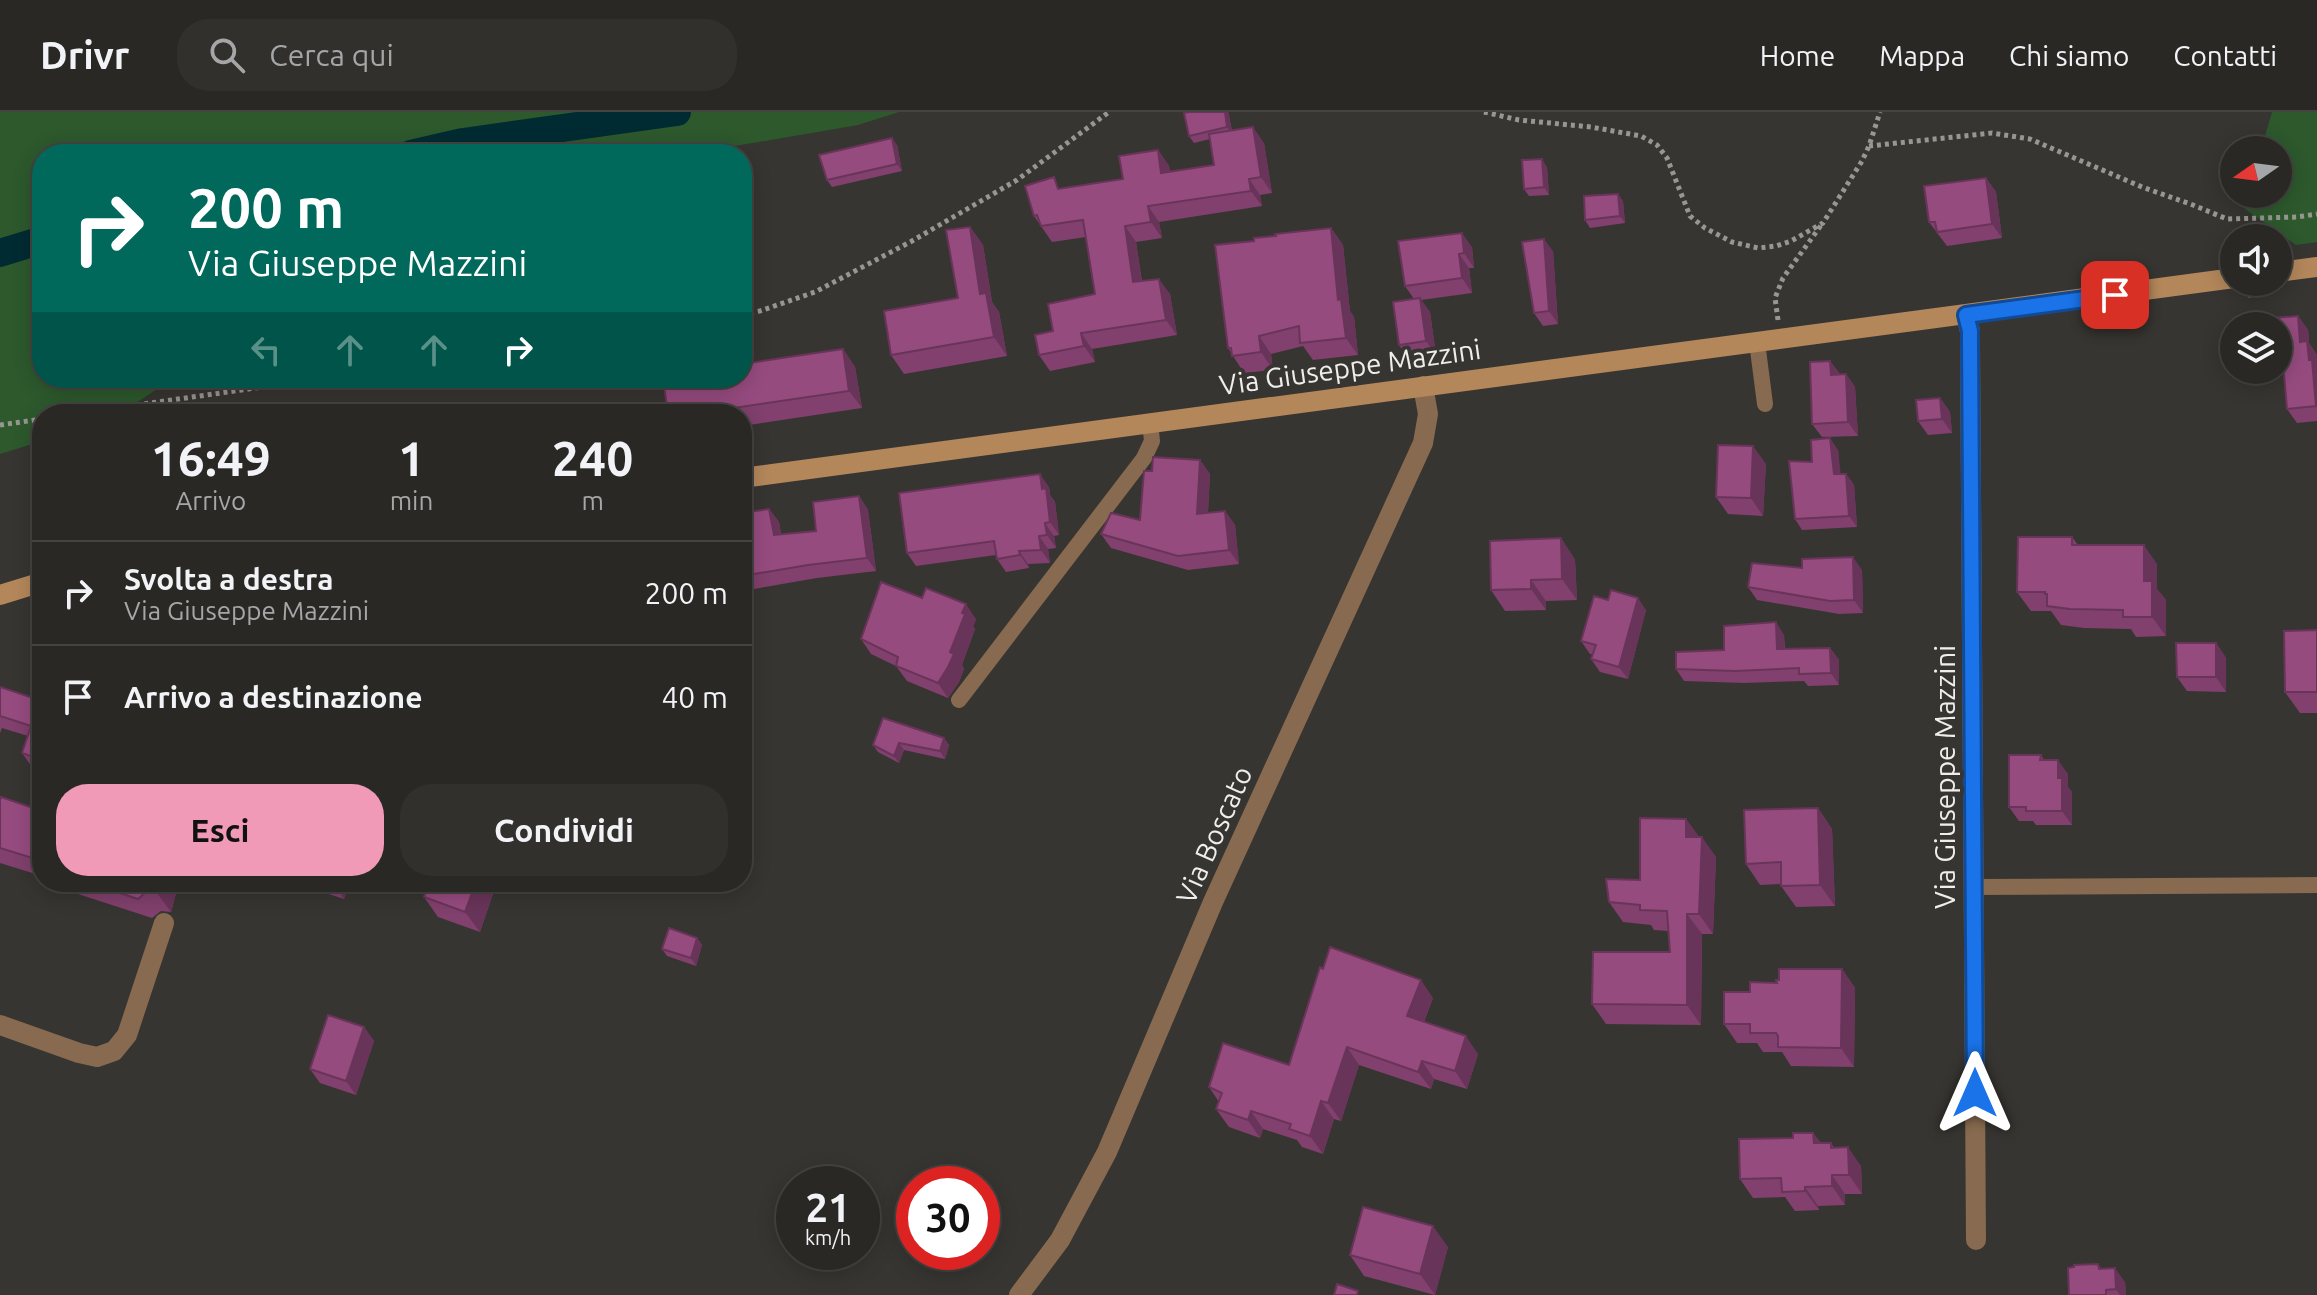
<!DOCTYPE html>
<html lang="it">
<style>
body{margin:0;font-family:Ubuntu,sans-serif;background:#31302d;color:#f1f3f6;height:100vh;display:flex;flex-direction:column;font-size:30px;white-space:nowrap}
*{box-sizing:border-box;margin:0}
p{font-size:26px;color:#a5a6a7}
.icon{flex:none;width:44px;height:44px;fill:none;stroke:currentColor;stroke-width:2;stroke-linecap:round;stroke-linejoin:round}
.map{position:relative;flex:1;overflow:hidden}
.panel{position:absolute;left:32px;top:292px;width:720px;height:488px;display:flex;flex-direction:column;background:#292825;border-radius:32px;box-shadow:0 4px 20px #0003,0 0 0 2px #454442}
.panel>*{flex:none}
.top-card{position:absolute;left:32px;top:32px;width:720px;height:244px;border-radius:32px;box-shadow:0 4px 20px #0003,0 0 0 2px #454442;background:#00695c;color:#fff;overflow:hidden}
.needle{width:52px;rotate:256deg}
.controls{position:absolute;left:2220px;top:24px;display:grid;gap:16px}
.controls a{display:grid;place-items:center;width:72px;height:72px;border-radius:50%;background:#292825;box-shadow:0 4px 20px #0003,0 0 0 2px #454442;font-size:40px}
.speed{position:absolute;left:776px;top:1054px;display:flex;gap:16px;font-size:40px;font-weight:700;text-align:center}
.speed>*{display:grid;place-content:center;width:104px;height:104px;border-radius:50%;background:#292825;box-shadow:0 4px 20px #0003,0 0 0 2px #454442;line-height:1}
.speed small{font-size:20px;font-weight:400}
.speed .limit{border:12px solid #d22;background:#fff;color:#111}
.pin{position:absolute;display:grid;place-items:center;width:68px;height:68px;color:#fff;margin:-34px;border-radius:16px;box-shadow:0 4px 12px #0006}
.me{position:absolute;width:88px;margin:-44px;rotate:0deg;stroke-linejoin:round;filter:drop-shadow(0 0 6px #0008)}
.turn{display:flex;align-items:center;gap:28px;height:168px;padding:0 24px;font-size:36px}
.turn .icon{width:104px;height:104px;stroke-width:2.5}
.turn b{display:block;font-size:56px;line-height:68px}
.lanes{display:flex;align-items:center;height:76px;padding:0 24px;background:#0003;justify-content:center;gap:40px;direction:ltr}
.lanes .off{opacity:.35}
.eta{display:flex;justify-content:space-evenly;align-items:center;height:136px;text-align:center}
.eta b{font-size:48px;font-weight:700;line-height:56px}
.cta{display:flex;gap:16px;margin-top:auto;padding:16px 24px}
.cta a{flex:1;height:92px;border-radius:32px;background:#f09ab7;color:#111;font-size:32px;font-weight:700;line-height:92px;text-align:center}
.cta a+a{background:#31302d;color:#f1f3f6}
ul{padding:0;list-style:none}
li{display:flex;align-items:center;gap:24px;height:104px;padding:0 24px;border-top:2px solid #454442}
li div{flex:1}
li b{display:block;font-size:30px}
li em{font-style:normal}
header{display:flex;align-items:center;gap:48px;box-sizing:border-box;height:112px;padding:0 40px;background:#292825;border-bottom:2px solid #454442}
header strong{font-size:38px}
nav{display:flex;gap:44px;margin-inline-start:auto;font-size:28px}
.search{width:560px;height:72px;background:#31302d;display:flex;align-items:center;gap:20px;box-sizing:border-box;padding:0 28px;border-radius:32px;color:#a5a6a7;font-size:30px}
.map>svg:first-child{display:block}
.green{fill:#2d592d}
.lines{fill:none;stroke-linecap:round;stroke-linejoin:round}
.canal{stroke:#002b32;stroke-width:28}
.path{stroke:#989693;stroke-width:5;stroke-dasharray:4 4;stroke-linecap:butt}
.lane{stroke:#876a4f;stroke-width:16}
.street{stroke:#876a4f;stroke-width:20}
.secondary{stroke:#b4875b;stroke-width:20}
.wall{fill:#81406d}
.shaded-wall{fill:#693459}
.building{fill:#964b7f;stroke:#693459;stroke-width:2}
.route-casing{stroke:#114b97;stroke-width:20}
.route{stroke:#1a73e8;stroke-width:14}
.labels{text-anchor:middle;stroke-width:8;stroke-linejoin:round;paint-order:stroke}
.street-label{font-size:28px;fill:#f0eeec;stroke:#373531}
</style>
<header>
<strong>Drivr</strong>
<div class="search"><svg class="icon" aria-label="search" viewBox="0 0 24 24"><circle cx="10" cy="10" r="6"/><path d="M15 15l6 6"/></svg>Cerca qui</div>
<nav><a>Home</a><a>Mappa</a><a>Chi siamo</a><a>Contatti</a></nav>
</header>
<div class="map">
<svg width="2317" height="1183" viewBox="0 0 2317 1183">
<rect width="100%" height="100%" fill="#373531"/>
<path class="green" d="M0 0H899L858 13 688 42H42V266H173L120 302H42V329L0 342Z
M2272 0H2317V130L2296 133 2245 97 2249 82H2278V38H2261Z"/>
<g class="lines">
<path class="canal" d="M411 42 463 30 677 0
M0 141 42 128"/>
<path class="path" d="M1484 0 1519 8 1591 15 1641 24 1657 33 1667 46 1690 104 1705 116 1732 130 1758 136 1776 134 1791 129 1823 111 1862 49 1869 34 1880 0
M1869 34 1992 21 2030 27 2142 75 2193 93 2227 107 2297 105 2317 102
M2248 183 2270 180
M742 202 760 199 815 180 912 129 1017 68 1109 0
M1778 208 1775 186 1783 166 1822 112
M73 302 326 266
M0 313 42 307"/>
<path class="lane" d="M1757 230 1765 292
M959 588 1144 346 1152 329 1150 310
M1974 775 2317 773"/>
<path class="street" d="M1966 203 1970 219V232L1976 1128
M0 913 79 941 97 945 114 939 127 923 164 811
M1019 1183 1060 1128 1107 1040 1213 790 1423 331 1428 302 1423 274"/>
<path class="secondary" d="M2278 160 2317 155
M742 366 2234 166
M0 483 42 470"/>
</g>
<path class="wall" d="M1189 0H1228L1232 18 1264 31 1272 81 1260 83 1262 94 1159 110 1162 126 1136 130 1142 169 1170 182 1177 223 1092 237 1095 250 1050 259 1039 243 1053 219 1095 182 1086 125 1052 130 1034 104 1062 76 1123 67 1158 38 1169 54 1170 59 1214 53 1210 27 1194 31 1189 24Z
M897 33 902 59 832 75 827 68Z
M1547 55 1549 83 1529 84 1524 77Z
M1986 66 1996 80 2002 126 1947 134 1929 110Z
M1623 89 1625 111 1590 116 1585 108Z
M970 115 983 133 992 190 999 200 1007 244 904 262 891 243 958 186Z
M1331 116 1343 133 1350 199 1354 205 1358 243 1313 248 1303 234 1271 242 1273 258 1244 261 1228 236 1254 129 1276 124Z
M1472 135 1474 156H1469L1472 181 1421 188 1430 200 1436 243 1409 247 1399 233 1414 187 1405 174Z
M1553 139 1558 212 1543 214 1534 201Z
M2298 204 2308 218 2309 231 2317 243V309L2297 311 2287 297 2284 263 2278 254V214Z
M843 237 855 255 862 296 742 314V302H668Z
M1830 249 1840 262H1846L1855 275 1858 324 1822 325 1812 312Z
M1940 286 1950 300 1952 321 1928 323 1918 309Z
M1838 338 1840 362H1846L1854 373 1857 415 1802 418 1795 407 1812 350Z
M1200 348 1210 362 1208 401 1225 399 1235 413 1239 452 1188 458 1111 436 1101 422 1140 408 1152 359Z
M1766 352 1763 404 1728 402 1716 385Z
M1049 375 1050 383 1055 390 1059 423 1054 424 1056 436 1048 437 1050 451 1028 452 1029 456 1006 460 997 447 996 443 916 454 907 441Z
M859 384 868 398 876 459 817 466 742 479V401L769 397 779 410 781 422 816 419Z
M2072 425 2078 433 2157 452V477L2166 488V524L2136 525 2131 517 2084 516 2061 513 2051 499H2031L2017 480Z
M1561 426 1575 448 1577 488 1546 489V498L1505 499 1491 478Z
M1802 456 1862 458 1863 501 1839 502 1757 488 1748 475Z
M1646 498 1628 567 1600 560 1591 547 1593 542H1590L1581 529Z
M976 507 973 515 975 517 962 553 964 557 959 570 948 586 907 569 896 554 871 542 861 527Z
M2317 518V601H2300L2285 580Z
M1784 523 1785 537 1830 536 1839 548V573L1808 574 1804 569 1744 571 1684 569 1676 557 1724 538Z
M2216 531 2226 546V580L2187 579 2177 565Z
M0 575 39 588 42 587V659L32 655 22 641 28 624 2 616 0 621Z
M944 626 949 633 945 647 904 638 899 651 878 640 873 633Z
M2041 643 2044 648 2068 662V675L2072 680V713H2036L2033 709H2019L2009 695Z
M1818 696 1832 717 1835 794 1796 795 1781 774V772L1760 773 1746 752Z
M42 699V764L0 751V736Z
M1686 707 1699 725 1716 745 1713 822H1702L1701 913 1606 912 1592 892 1670 840 1668 819 1654 818 1651 813 1623 810 1609 790 1640 768Z
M60 770H179L171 800 161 799 152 806 78 782 72 774Z
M309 770H350L344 787 313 777Z
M497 770 480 820 438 805 424 785Z
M697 826 702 833 696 854 667 844 662 837Z
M1842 857 1855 876 1854 955 1791 954 1782 940H1763L1757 931H1737L1724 912 1750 880 1777 871Z
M1433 886 1424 910 1478 942 1467 977 1434 967 1431 977 1359 953 1341 1009 1334 1007 1323 1042 1302 1035 1297 1028 1263 1017 1260 1026 1229 1015 1216 997 1219 990 1209 975 1289 953Z
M364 915 374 929 356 983 320 971 310 957Z
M1813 1021 1821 1031H1831L1834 1036 1861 1054 1862 1082H1845V1093L1818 1094 1819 1098 1795 1099 1785 1085 1753 1086 1740 1067 1793 1026Z
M1448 1135 1435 1183 1364 1164 1350 1143Z
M2098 1152 2101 1157 2125 1170 2126 1183H2069Z"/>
<path class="shaded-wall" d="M1225 0H1228L1229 1 1232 22 1227 15Z
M1253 15 1264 31 1272 81 1261 65Z
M892 26 897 33 902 59 897 52Z
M1158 38 1169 54 1172 76 1161 61Z
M1542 47 1547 55 1549 83 1544 75Z
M1986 66 1996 80 2002 126 1992 112Z
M1249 67 1260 83 1262 94 1251 79Z
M1618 82 1623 89 1625 111 1620 104Z
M1148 94 1159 110 1162 126 1151 110Z
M1125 114 1136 130 1144 186 1133 170Z
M970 115 983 133 992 190 999 200 1007 244 994 225 980 182Z
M1331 116 1343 133 1350 199 1354 205 1358 243 1346 226 1338 188Z
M1462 121 1472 135 1474 156 1464 141Z
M1544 127 1553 139 1558 212 1549 199Z
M1459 142 1469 156 1472 181 1462 166Z
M1159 167 1170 182 1177 223 1166 208Z
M1420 186 1430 200 1436 243 1426 229Z
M2298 204 2308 218 2309 231 2317 243V296L2300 230Z
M1081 221 1092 237 1095 250 1084 234Z
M1259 224 1271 242 1273 258 1261 240Z
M843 237 855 255 862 296 849 279Z
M1830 249 1840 262 1831 263Z
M1846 262 1855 275 1858 324 1848 310Z
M1940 286 1950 300 1952 321 1942 307Z
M1830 326 1838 338 1842 373 1834 362Z
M1753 334 1766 352 1763 404 1751 386Z
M1200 348 1210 362 1207 416 1197 402Z
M1040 362 1049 375 1050 383 1055 390 1059 423 1050 410Z
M1846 362 1854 373 1857 415 1849 404Z
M859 384 868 398 876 459 867 446Z
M769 397 779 410 783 436 774 423Z
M1225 399 1235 413 1239 452 1229 438Z
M1045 411 1054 424 1056 436 1047 423Z
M1039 424 1048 437 1050 451 1041 438Z
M1561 426 1575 448 1577 488 1562 467Z
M2144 433 2157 452V477L2166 488V524L2152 505 2144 469Z
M1019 439 1028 452 1029 456 1020 443Z
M1853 445 1862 458 1863 501 1854 488Z
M1531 468 1546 489V498L1531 477Z
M1638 486 1646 498 1628 567 1619 555Z
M966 492 976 507 973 515 975 517 962 553 964 557 959 570 948 586 938 571 950 540Z
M1776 510 1784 523 1785 549 1777 537Z
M2216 531 2226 546V580L2216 565Z
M1830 536 1839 548V573L1831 561Z
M944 626 949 633 945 647 940 639Z
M899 631 904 638 899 651 894 644Z
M2058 648 2068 662V675L2072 680V713L2062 699 2058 666Z
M1818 696 1832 717 1835 794 1820 773Z
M1686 707 1700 727 1686 725Z
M1702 725 1716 745 1713 822 1699 802Z
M160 770H179L171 800 157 781Z
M332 770H350L344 787Z
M476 770H497L480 820 465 800Z
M1687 802 1702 822 1701 913 1687 893Z
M697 826 702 833 696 854 691 846Z
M1842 857 1855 876 1854 955 1841 936Z
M1421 868 1433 886 1419 922 1407 904Z
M364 915 374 929 356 983 346 969Z
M1466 924 1478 942 1467 977 1455 959Z
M1347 935 1359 953 1341 1009 1328 991Z
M1422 949 1434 967 1431 977 1418 960Z
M1321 989 1334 1007 1323 1042 1310 1024Z
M1251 999 1263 1017 1260 1026 1248 1008Z
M1813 1021 1827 1040 1814 1031Z
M1848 1035 1861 1054 1862 1082 1849 1063Z
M1832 1063 1845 1082V1093L1832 1074Z
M1805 1075 1818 1094 1819 1098 1805 1079Z
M1433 1114 1448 1135 1435 1183 1420 1162Z
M2115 1156 2125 1170 2126 1183H2120L2116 1177Z"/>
<path class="building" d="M1189 0H1225L1227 15 1189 24 1184 1Z
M1253 15 1261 65 1249 67 1251 79 1148 94 1151 110 1125 114 1133 170 1159 167 1166 208 1081 221 1084 234 1039 243 1035 223 1053 219 1048 192 1095 182 1083 108 1041 114 1037 103 1034 104 1025 74 1054 65 1058 77 1123 67 1119 44 1158 38 1161 61 1214 53 1209 22Z
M892 26 897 52 827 68 819 43Z
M1542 47 1544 75 1524 77 1522 48Z
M1986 66 1992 112 1937 120 1935 110H1929L1924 74Z
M1618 82 1620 104 1585 108 1584 84Z
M970 115 980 182 986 181 994 225 891 243 884 199 958 186 946 118Z
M1331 116 1338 188 1341 187 1346 226 1300 231 1299 214 1259 224 1261 240 1232 244 1231 236H1228L1215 133 1254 129V126L1276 124 1275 122Z
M1462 121 1464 141 1459 142 1462 166 1405 174 1398 129Z
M1544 127 1549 199 1534 201 1522 130Z
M1420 186 1426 229 1399 233 1393 190Z
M2298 204 2300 230 2307 229 2309 248H2312L2316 294 2287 297 2283 250 2278 251V214H2273L2272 206Z
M843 237 849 279 693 302H668L663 266H742V252Z
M1830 249 1831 263 1846 262 1848 310 1812 312 1810 250Z
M1940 286 1942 307 1918 309 1916 288Z
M1830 326 1834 362H1846L1849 404 1795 407 1789 349 1812 350 1811 328Z
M1718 333 1753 334 1751 386 1716 385Z
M1153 345 1200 348 1197 402 1225 399 1229 438 1178 444 1101 422 1111 401 1140 408 1144 359H1152Z
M1040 362 1042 377 1046 376 1050 410 1045 411 1047 423 1039 424 1041 438 1019 439 1020 443 997 447 994 429 907 441 899 381Z
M859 384 867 446 808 453 742 464V401L769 397 774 423 816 419 813 390Z
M2018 425H2072V433H2144V469H2152V505H2123V498L2070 497 2047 494V482H2045V480H2017Z
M1561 426 1562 467 1531 468V477L1491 478 1490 429Z
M1853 445 1854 488 1830 489 1748 475 1752 451 1802 456V447Z
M881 470 922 486 926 476 966 492 962 501 965 502 950 540 954 542 948 555 938 571 896 554 898 545 861 527Z
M1611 478 1638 486 1619 555 1591 547 1596 533 1581 529 1594 484 1608 488Z
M1776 510 1777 537 1830 536 1831 561 1799 562V556L1735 559 1676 557V540L1724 538V514Z
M2317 518V580H2285L2284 519Z
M2176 531H2216V565H2177Z
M0 575 39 588 40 586 42 587V648L22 641 31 614 0 604Z
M883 606 944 626 940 639 899 631 894 644 873 633Z
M2009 643H2041L2040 648H2058V666H2062V699H2026V695H2009Z
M1 685 42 699V749L0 736V688Z
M1818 696 1820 773 1781 774V750L1746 752 1744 698Z
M1640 706 1686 707V725H1702L1699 802H1687V893L1592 892 1593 840H1670L1667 799 1640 798V793L1609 790 1606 767 1640 768Z
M87 770H160L157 781 147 779 138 787Z
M429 770H476L465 800 424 785Z
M669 816 697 826 691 846 662 837Z
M1330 835 1421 868 1407 904 1466 924 1455 959 1422 949 1418 960 1347 935 1328 991 1321 989 1310 1024 1289 1017 1291 1012 1251 999 1248 1008 1216 997 1222 981 1209 975 1223 931 1289 953 1320 855 1323 857Z
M1779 857H1842L1841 936 1778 935V924L1776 921H1750V912H1724V880H1750V870L1777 871 1776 868H1779Z
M328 903 364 915 346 969 310 957Z
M1793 1021H1813L1814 1031H1831V1036L1848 1035 1849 1063H1832V1074L1805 1075V1079L1782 1080 1781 1066 1740 1067 1739 1027 1793 1026Z
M1363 1095 1433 1114 1420 1162 1350 1143Z
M2098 1152 2099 1157 2115 1156 2116 1177 2106 1178V1183H2069L2068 1156 2074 1155V1153Z
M1337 1172 1358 1179 1357 1183H1334Z"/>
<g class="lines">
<defs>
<path id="route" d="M1975 981 1970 232V219L1966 203 2115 183"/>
</defs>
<use href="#route" class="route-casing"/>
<use href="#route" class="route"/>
</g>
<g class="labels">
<g class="street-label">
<text transform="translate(1350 255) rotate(-8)" y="10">Via Giuseppe Mazzini</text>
<text transform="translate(1945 665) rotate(-90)" y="10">Via Giuseppe Mazzini</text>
<text transform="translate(1214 723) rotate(-66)" y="10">Via Boscato</text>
</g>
</g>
</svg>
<div class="controls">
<a><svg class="needle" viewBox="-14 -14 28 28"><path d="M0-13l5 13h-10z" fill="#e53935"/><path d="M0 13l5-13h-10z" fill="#a5a6a7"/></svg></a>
<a><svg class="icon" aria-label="sound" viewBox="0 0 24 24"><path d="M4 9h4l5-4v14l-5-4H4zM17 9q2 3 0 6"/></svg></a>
<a><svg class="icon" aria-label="layers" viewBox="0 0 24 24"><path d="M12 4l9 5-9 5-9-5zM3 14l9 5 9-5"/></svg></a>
</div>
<div class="speed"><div>21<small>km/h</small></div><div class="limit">30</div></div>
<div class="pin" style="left:2115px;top:183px;background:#d93025"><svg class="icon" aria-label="arrive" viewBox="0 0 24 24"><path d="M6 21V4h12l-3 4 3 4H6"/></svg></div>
<svg class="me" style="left:1975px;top:981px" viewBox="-20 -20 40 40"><path d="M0-17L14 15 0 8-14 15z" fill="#1a73e8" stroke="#fff" stroke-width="4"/></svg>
<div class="top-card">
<div class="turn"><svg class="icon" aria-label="right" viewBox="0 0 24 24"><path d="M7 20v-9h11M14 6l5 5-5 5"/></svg><div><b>200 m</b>Via Giuseppe Mazzini</div></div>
<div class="lanes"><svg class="icon off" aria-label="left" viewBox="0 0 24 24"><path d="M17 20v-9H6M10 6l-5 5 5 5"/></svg><svg class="icon off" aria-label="ahead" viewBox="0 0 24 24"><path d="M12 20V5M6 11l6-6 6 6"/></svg><svg class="icon off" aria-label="ahead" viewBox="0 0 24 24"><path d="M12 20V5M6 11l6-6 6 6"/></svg><svg class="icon" aria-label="right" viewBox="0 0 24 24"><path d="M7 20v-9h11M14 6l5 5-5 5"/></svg></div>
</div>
<section class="panel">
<div class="eta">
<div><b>16:49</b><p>Arrivo</p></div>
<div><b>1</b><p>min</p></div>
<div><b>240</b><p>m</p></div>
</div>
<ul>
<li><svg class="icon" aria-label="right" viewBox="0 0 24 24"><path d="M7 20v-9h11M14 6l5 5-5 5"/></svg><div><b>Svolta a destra</b><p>Via Giuseppe Mazzini</p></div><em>200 m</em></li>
<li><svg class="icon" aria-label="arrive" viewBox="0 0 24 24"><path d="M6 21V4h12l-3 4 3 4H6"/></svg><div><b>Arrivo a destinazione</b></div><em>40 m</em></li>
</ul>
<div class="cta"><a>Esci</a><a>Condividi</a></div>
</section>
</div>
